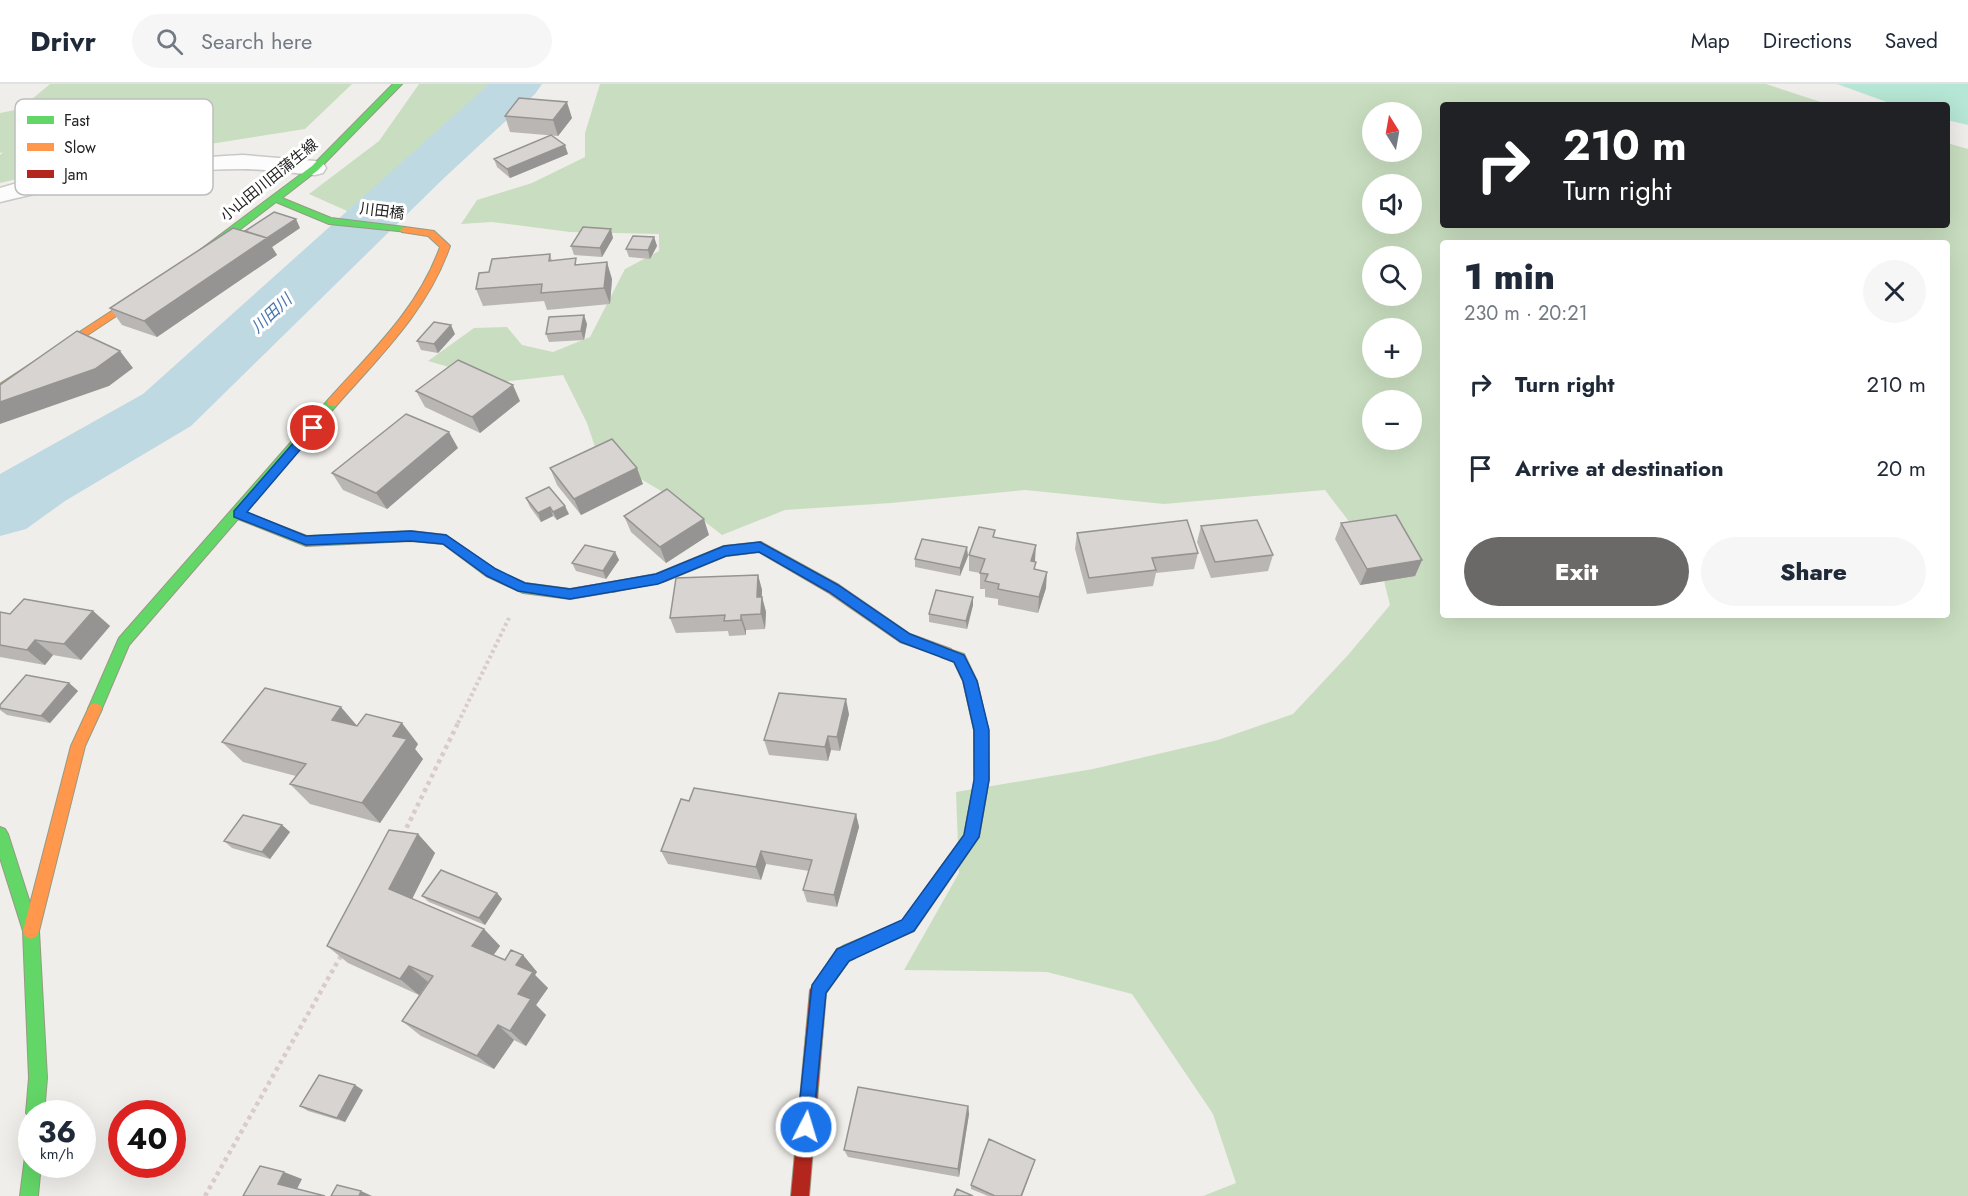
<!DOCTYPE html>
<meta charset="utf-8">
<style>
body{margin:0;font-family:Jost,"Noto Sans JP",sans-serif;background:#f6f6f7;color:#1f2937;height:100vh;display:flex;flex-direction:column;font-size:22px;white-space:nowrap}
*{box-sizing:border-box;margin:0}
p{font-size:20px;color:#747a83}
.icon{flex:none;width:33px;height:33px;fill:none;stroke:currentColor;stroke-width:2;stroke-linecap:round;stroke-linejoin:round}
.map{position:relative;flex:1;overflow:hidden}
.drawer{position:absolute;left:1440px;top:156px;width:510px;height:378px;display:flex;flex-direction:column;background:#fff;border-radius:6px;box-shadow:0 6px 24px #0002}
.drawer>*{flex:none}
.top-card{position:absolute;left:1440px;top:18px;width:510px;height:126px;border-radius:6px;box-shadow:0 6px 24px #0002;background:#202124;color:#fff;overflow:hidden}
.needle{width:39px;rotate:349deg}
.controls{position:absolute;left:1362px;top:18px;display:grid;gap:12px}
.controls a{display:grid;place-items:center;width:60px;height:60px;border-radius:50%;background:#fff;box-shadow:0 6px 24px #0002;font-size:30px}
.speed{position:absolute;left:18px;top:1016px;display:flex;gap:12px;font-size:30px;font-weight:700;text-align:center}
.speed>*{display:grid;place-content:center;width:78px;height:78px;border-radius:50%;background:#fff;box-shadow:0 6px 24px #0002;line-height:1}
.speed small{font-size:15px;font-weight:400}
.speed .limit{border:9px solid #d22;background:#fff;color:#111}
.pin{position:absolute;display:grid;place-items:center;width:51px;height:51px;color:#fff;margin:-26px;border:3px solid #fff;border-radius:50%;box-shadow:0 2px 6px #0007}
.me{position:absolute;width:66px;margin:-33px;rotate:5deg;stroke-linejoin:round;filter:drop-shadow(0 0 4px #0008)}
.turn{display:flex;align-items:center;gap:21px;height:126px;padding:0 24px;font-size:27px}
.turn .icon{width:78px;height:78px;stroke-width:2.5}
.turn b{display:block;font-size:42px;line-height:51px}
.round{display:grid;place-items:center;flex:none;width:63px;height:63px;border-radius:32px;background:#f6f6f7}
.overview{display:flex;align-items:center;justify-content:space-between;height:102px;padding:0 24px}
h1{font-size:36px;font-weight:800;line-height:45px}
.cta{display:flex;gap:12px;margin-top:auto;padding:12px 24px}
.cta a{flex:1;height:69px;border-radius:36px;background:#6a6968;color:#fff;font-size:24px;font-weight:800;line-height:69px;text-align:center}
.cta a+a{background:#f6f6f7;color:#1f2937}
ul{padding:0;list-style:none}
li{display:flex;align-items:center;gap:18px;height:84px;padding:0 24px}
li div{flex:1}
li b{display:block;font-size:22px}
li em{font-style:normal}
header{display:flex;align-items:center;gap:36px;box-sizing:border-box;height:84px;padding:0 30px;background:#fff;border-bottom:2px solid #e0e1e3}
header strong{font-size:28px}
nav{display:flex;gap:33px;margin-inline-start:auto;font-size:21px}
.search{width:420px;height:54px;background:#f6f6f7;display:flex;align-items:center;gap:15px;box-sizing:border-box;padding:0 21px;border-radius:33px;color:#747a83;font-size:22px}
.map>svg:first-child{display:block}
.forest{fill:#c9dec0;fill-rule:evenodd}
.pitch{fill:#b6e6d5}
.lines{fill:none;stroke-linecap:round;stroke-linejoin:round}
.river{fill:#bed9e2;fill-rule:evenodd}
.street-casing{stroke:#c9c8c6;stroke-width:3}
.fast-casing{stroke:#979a82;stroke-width:2}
.slow-casing{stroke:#979a82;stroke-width:2}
.jam-casing{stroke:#979a82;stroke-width:2}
.path-far1{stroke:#d8cbc9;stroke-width:4;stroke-dasharray:3 3;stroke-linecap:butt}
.path{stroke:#d8cbc9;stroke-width:4.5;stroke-dasharray:4 4;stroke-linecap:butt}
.street{fill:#fdfcfc;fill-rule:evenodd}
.fast{fill:#63d668;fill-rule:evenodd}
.slow{fill:#ff974d;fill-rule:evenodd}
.jam{fill:#b3261e;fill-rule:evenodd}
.wall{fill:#b9b6b4}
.shaded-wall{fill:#969492}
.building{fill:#d7d4d1;stroke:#969492;stroke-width:1.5}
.route{fill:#1a73e8;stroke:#114b97;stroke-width:1.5}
.labels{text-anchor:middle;stroke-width:6;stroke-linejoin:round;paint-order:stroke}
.far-street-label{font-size:15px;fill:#222;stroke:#fff}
.far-water-label{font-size:16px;font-style:italic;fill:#4975ab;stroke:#fff}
.key{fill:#fff;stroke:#bdbdbd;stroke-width:1.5}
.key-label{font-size:16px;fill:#222}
</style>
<header>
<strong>Drivr</strong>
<div class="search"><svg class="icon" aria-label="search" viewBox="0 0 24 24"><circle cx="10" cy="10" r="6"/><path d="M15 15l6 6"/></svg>Search here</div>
<nav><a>Map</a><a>Directions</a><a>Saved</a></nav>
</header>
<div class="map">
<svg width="1968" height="1112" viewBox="0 0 1968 1112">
<rect width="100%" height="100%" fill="#f0eeea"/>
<path class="forest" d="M50 0H352L305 45 77 81 0 99V71L3 68 0 69V29L20 25Z
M419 0H501L356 131 309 110 379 57Z
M600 0H1766L1830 21H1443V141H1947V59L1968 65V1112H1203L1236 1099 1213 1030 1132 910 1047 888 904 886 959 789 956 708 1093 685 1218 656 1293 630 1348 571 1390 521 1379 477 1325 406 1164 420 1025 406 891 419 785 426 722 451 678 417 597 369 587 339 563 291 501 298 428 277 474 244 507 243 522 261 553 268 590 253 625 185 659 167V150L570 148 492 138 461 140 477 116 532 99 585 73V49ZM1372 28H1412V68H1372ZM1372 100H1412V140H1372ZM1443 159H1947V531H1443ZM1372 172H1412V212H1372ZM1372 244H1412V284H1372ZM1372 316H1412V356H1372Z"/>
<path class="pitch" d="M1837 0H1968V41L1947 36V21H1895Z"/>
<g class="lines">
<path class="river" d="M489 0H542L535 10 443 95 191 342 65 417 26 445 0 452V390L143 310Z"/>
<defs>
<path id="street" d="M243 71 315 77 323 79 326 84 323 89 315 91C291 89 266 85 241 85 161 85 77 99 0 118V104C72 82 167 75 243 71Z"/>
<path id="fast" d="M393 0H402L318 86 282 114 331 134 405 143 410 146 408 148 329 140 276 118 204 173H196V169L312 82Z
M332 315 336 316V322L245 428 307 452 411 447 446 451 496 486 525 499 570 505 612 498 617 499 619 503 617 507 570 515 523 509 486 492 443 460 411 457 306 462 238 435 129 561 100 629 95 631 90 629 88 625 119 554 328 316Z
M946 564 964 570 977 597 988 646 989 695 979 753 914 847 849 876 843 874 841 868 843 862 902 837 964 751 975 695 974 646 963 597 954 578 941 573 939 569 941 565Z
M0 743 5 745 8 750 39 847 47 994 44 1029H32V1037L26 1029 29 994 23 847 0 774Z
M32 1071V1080H41L38 1112H20L25 1073Z"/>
<path id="slow" d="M405 143 434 147 448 160 450 162C428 226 380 272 336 322H328V316C371 268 418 225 440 163L428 152 402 148 400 146Z
M150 202 154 203V207L0 309V300Z
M761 458 839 501 910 550 951 565 953 569 951 573 946 574 900 558 829 509 759 468 726 472 663 498 612 508 605 503 612 498 656 490 724 462Z
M95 619 100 621 102 625 85 662 39 847 37 852 31 855 25 852 23 847 71 662 90 621Z"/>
<path id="jam" d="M849 860 855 862 857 868 855 874 849 877 826 909 809 1112H791L810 906 837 865Z"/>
</defs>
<use href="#street" class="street-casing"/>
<use href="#fast" class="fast-casing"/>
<use href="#slow" class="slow-casing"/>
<use href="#jam" class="jam-casing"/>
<path class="path-far1" d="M458 639 509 534"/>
<path class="path" d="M403 751 459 637
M205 1112 342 870"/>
<use href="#street" class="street"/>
<use href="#fast" class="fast"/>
<use href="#slow" class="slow"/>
<use href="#jam" class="jam"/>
</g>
<path class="wall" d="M505 32 572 34 558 52 510 48Z
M568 70 510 94 497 83 494 75Z
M300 144 272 163 277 171 157 253 122 241 110 224 245 147Z
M654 153 657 162 650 175 629 173 626 165Z
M613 154 602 173 574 171 571 162Z
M550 170 552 177 578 181 612 195 610 220 547 226 544 217 483 222 476 205 489 188Z
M587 240 584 256 549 258 546 250Z
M455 250 438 269 421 266 417 257Z
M416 307 520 317 480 349 425 323Z
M458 364 387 425 343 406 332 389Z
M550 384 643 400 581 431 557 401Z
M526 414 569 430 557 436 553 432 541 438 530 423Z
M624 432 709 451 666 479 631 448Z
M1341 439 1422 476 1415 492 1360 501 1335 455Z
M1201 442 1273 471 1268 487 1211 494 1197 458Z
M1077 449 1198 469 1194 485 1156 489 1153 502 1087 510 1075 465Z
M995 453 1035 478V486L1046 504 1038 529 998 521V515L985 513V505H980V489L969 487V471Z
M615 468 619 476 606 495 576 487 572 479Z
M968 472 960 492 915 483V475Z
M758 491 762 506V513L766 528 765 545 746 546V551L729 552 728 547 676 549 670 534Z
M973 521 967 545 929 538V530Z
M93 527 110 542 81 576 53 571 45 581 0 573V528L10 530Z
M69 599 78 607 50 639 7 631 0 626V621Z
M849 630 840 667 831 666 828 677 769 671 764 656Z
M357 642 418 660 415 665 423 675 380 739 310 720 290 700 296 692 243 678 222 658Z
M856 730 859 743 837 823 807 818 803 806 809 787 766 780 761 796 668 780 661 767Z
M282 741 290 748 270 775 232 764 224 757Z
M418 750 435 769 412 815 484 845 500 862 493 871 505 876 523 871 537 888 535 891 548 904 536 921 546 931 526 962 514 956 494 985 421 952 402 937 429 898H428L419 911 348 879 327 862Z
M497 809 502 815 485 841 429 818 422 812Z
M363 1006 345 1038 308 1027 300 1022Z
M968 1022 969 1030 959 1093 848 1073 844 1066Z
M1034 1080 1022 1112H988L971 1105V1101Z"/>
<path class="shaded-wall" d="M567 18 572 34 558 52 553 36Z
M565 61 568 70 510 94 507 85Z
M296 135 300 144 272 163 277 171 157 253 144 237Z
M611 145 613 154 602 173 600 164Z
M654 153 657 162 650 175 648 166Z
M607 178 612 195 610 220 604 204Z
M584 231 587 240 584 256 581 247Z
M451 241 455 250 438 269 434 260Z
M120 267 133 284 109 302 0 340V318Z
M513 301 520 317 480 349 472 333Z
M449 348 458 364 387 425 376 409Z
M637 384 643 400 581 431 574 415Z
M565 422 569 430 557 436 553 428Z
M550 423 553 432 541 438 538 429Z
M704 435 709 451 666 479 660 463Z
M1036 461 1035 477 1030 493 1031 477Z
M967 463 968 472 960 492V484Z
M615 468 619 476 606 495 603 487Z
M1422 476 1415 492 1360 501 1367 485Z
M1047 488 1046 504 1038 529 1039 513Z
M758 491 762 506 761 529 757 513Z
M762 513 766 528 765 545 761 530Z
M973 513V521L967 545 966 537Z
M93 527 110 542 81 576 64 560Z
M741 531 746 546V551L741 536Z
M35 556 53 571 45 581 27 566Z
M69 599 78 607 50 639 41 632Z
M846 615 849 630 840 667 837 653Z
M341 623 359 644 332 636Z
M402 639 418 660 415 665 423 675 380 739 362 719 393 652Z
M828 652 831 666 828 677 825 663Z
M856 730 859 743 837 823 834 811Z
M282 741 290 748 270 775 262 768Z
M418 750 435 769 408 823 389 805Z
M761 767 766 780 761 796 756 783Z
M497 809 502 815 485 841 479 834Z
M484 845 500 862 488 879 472 862Z
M523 871 537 888 535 891 548 904 536 921 546 931 526 962 510 947 518 910 516 881Z
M409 882 428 898 419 911 400 895Z
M498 941 514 956 494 985 477 972Z
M355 1001 363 1006 345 1038 337 1034Z
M968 1022 969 1030 959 1093 958 1085Z
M1035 1076 1022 1112H1021Z
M284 1088 302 1095 296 1107 278 1100Z
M361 1107 372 1112H359Z"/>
<path class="building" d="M519 14 567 18 553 36 505 32Z
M551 51 565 61 507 85 494 75Z
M274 128 296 135 267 154 245 147Z
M583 143 611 145 600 164 571 162Z
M233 144 267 154 144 237 110 224Z
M633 152 654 153 648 166 626 165Z
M550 170 549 177 576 174 575 181 607 178 604 204 541 209 542 200 476 205 479 189 489 188 492 175Z
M584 231 581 247 546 250 549 233Z
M434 238 451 241 434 260 417 257Z
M77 247 120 267 95 285 0 318V301Z
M458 276 513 301 472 333 416 307Z
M406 330 449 348 376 409 332 389Z
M612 355 637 384 574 415 550 384Z
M549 403 565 422 553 428 550 423 538 429 526 414Z
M667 405 704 435 660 463 624 432Z
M1396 431 1422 476 1367 485 1341 439Z
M1187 436 1198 469 1152 474 1156 486 1089 494 1077 449Z
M1257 436 1273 471 1215 478 1201 442Z
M979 443 995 446 993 453 1036 461 1031 477 1036 478 1034 485 1047 488 1039 513 998 505 999 500 985 497 988 490 980 489 985 475 969 471Z
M922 455 967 463 960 484 915 475Z
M585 461 615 468 603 487 572 479Z
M758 491 757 513H762L761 530 741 531V536L724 537 725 531 670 534 676 494Z
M936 506 973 513 966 537 929 530Z
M24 515 93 527 64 560 35 556 27 566 0 561V528L10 530Z
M26 591 69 599 41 632 0 624V621Z
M265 604 341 623 332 636 357 642 366 630 402 639 393 652 407 655 362 719 290 700 306 680 222 658Z
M779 609 846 615 837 653 828 652 825 663 764 656Z
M694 704 856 730 834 811 803 806 812 776 761 767 756 783 661 767 681 715 689 717Z
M243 731 282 741 262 768 224 757Z
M389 746 418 750 389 805 484 845 472 862 505 876 511 866 523 871 516 881 533 888 518 910 531 915 510 947 498 941 477 972 402 937 433 892 409 882 400 895 327 862Z
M441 786 497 809 479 834 422 812Z
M319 991 355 1001 337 1034 300 1022Z
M858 1003 968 1022 958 1085 844 1066Z
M989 1055 1035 1076 1021 1112H995L971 1101Z
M260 1082 284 1088 278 1100 325 1112H243Z
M337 1101 361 1107 359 1112H331Z
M957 1105 973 1112H954Z"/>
<path class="route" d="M313 340 317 341V346L247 428 306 452 411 447 446 451 496 485 525 499 570 505 656 490 724 462 760 458 838 501 910 550 964 571 977 597 989 646V696L979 753 914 847 849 877 826 909 812 1050 806 1053 799 1050 797 1043 812 901 837 865 902 836 964 751 974 696V646L963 597 954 578 901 558 829 508 759 468 726 472 658 500 570 515 518 507 487 492 443 460 411 457 306 461 234 433V427L309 341Z"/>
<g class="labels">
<g class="far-street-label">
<text transform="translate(269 96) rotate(-39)" y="5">小山田川田蒲生線</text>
<text transform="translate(382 127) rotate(7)" y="5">川田橋</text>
</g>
<g class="far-water-label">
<text transform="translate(271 229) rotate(-43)" y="6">川田川</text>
</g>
</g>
<rect x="15" y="15" width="198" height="96" rx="9" class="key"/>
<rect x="27" y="32" width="27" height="8" fill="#63d668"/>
<rect x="27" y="59" width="27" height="8" fill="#ff974d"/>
<rect x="27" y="86" width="27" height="8" fill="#b3261e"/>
<g class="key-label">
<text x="64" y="42">Fast</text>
<text x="64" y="69">Slow</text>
<text x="64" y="96">Jam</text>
</g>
</svg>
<div class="controls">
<a><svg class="needle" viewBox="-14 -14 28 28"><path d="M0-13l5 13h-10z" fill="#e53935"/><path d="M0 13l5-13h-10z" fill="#747a83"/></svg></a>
<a><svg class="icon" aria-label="sound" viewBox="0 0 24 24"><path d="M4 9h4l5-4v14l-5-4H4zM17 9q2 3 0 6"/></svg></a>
<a><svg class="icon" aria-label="search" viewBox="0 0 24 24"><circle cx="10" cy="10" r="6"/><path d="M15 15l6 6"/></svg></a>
<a>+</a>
<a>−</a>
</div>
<div class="speed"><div>36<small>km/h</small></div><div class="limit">40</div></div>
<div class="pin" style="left:313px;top:344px;background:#d93025"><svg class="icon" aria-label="arrive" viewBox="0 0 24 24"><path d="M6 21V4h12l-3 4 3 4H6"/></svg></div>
<svg class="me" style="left:806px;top:1043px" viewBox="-20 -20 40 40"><circle r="17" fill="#1a73e8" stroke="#fff" stroke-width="3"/><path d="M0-11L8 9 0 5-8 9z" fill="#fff"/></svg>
<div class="top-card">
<div class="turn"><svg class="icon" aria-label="right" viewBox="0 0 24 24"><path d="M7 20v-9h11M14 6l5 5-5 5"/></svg><div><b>210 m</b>Turn right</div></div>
</div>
<section class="drawer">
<div class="overview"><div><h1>1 min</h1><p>230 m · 20:21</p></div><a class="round"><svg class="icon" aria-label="close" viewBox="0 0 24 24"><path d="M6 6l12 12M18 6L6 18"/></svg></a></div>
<ul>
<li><svg class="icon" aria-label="right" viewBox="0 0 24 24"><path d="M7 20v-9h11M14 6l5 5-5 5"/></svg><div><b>Turn right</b></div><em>210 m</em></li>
<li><svg class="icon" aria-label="arrive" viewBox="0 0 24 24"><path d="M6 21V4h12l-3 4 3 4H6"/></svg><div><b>Arrive at destination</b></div><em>20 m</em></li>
</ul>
<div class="cta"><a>Exit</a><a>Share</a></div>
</section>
</div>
